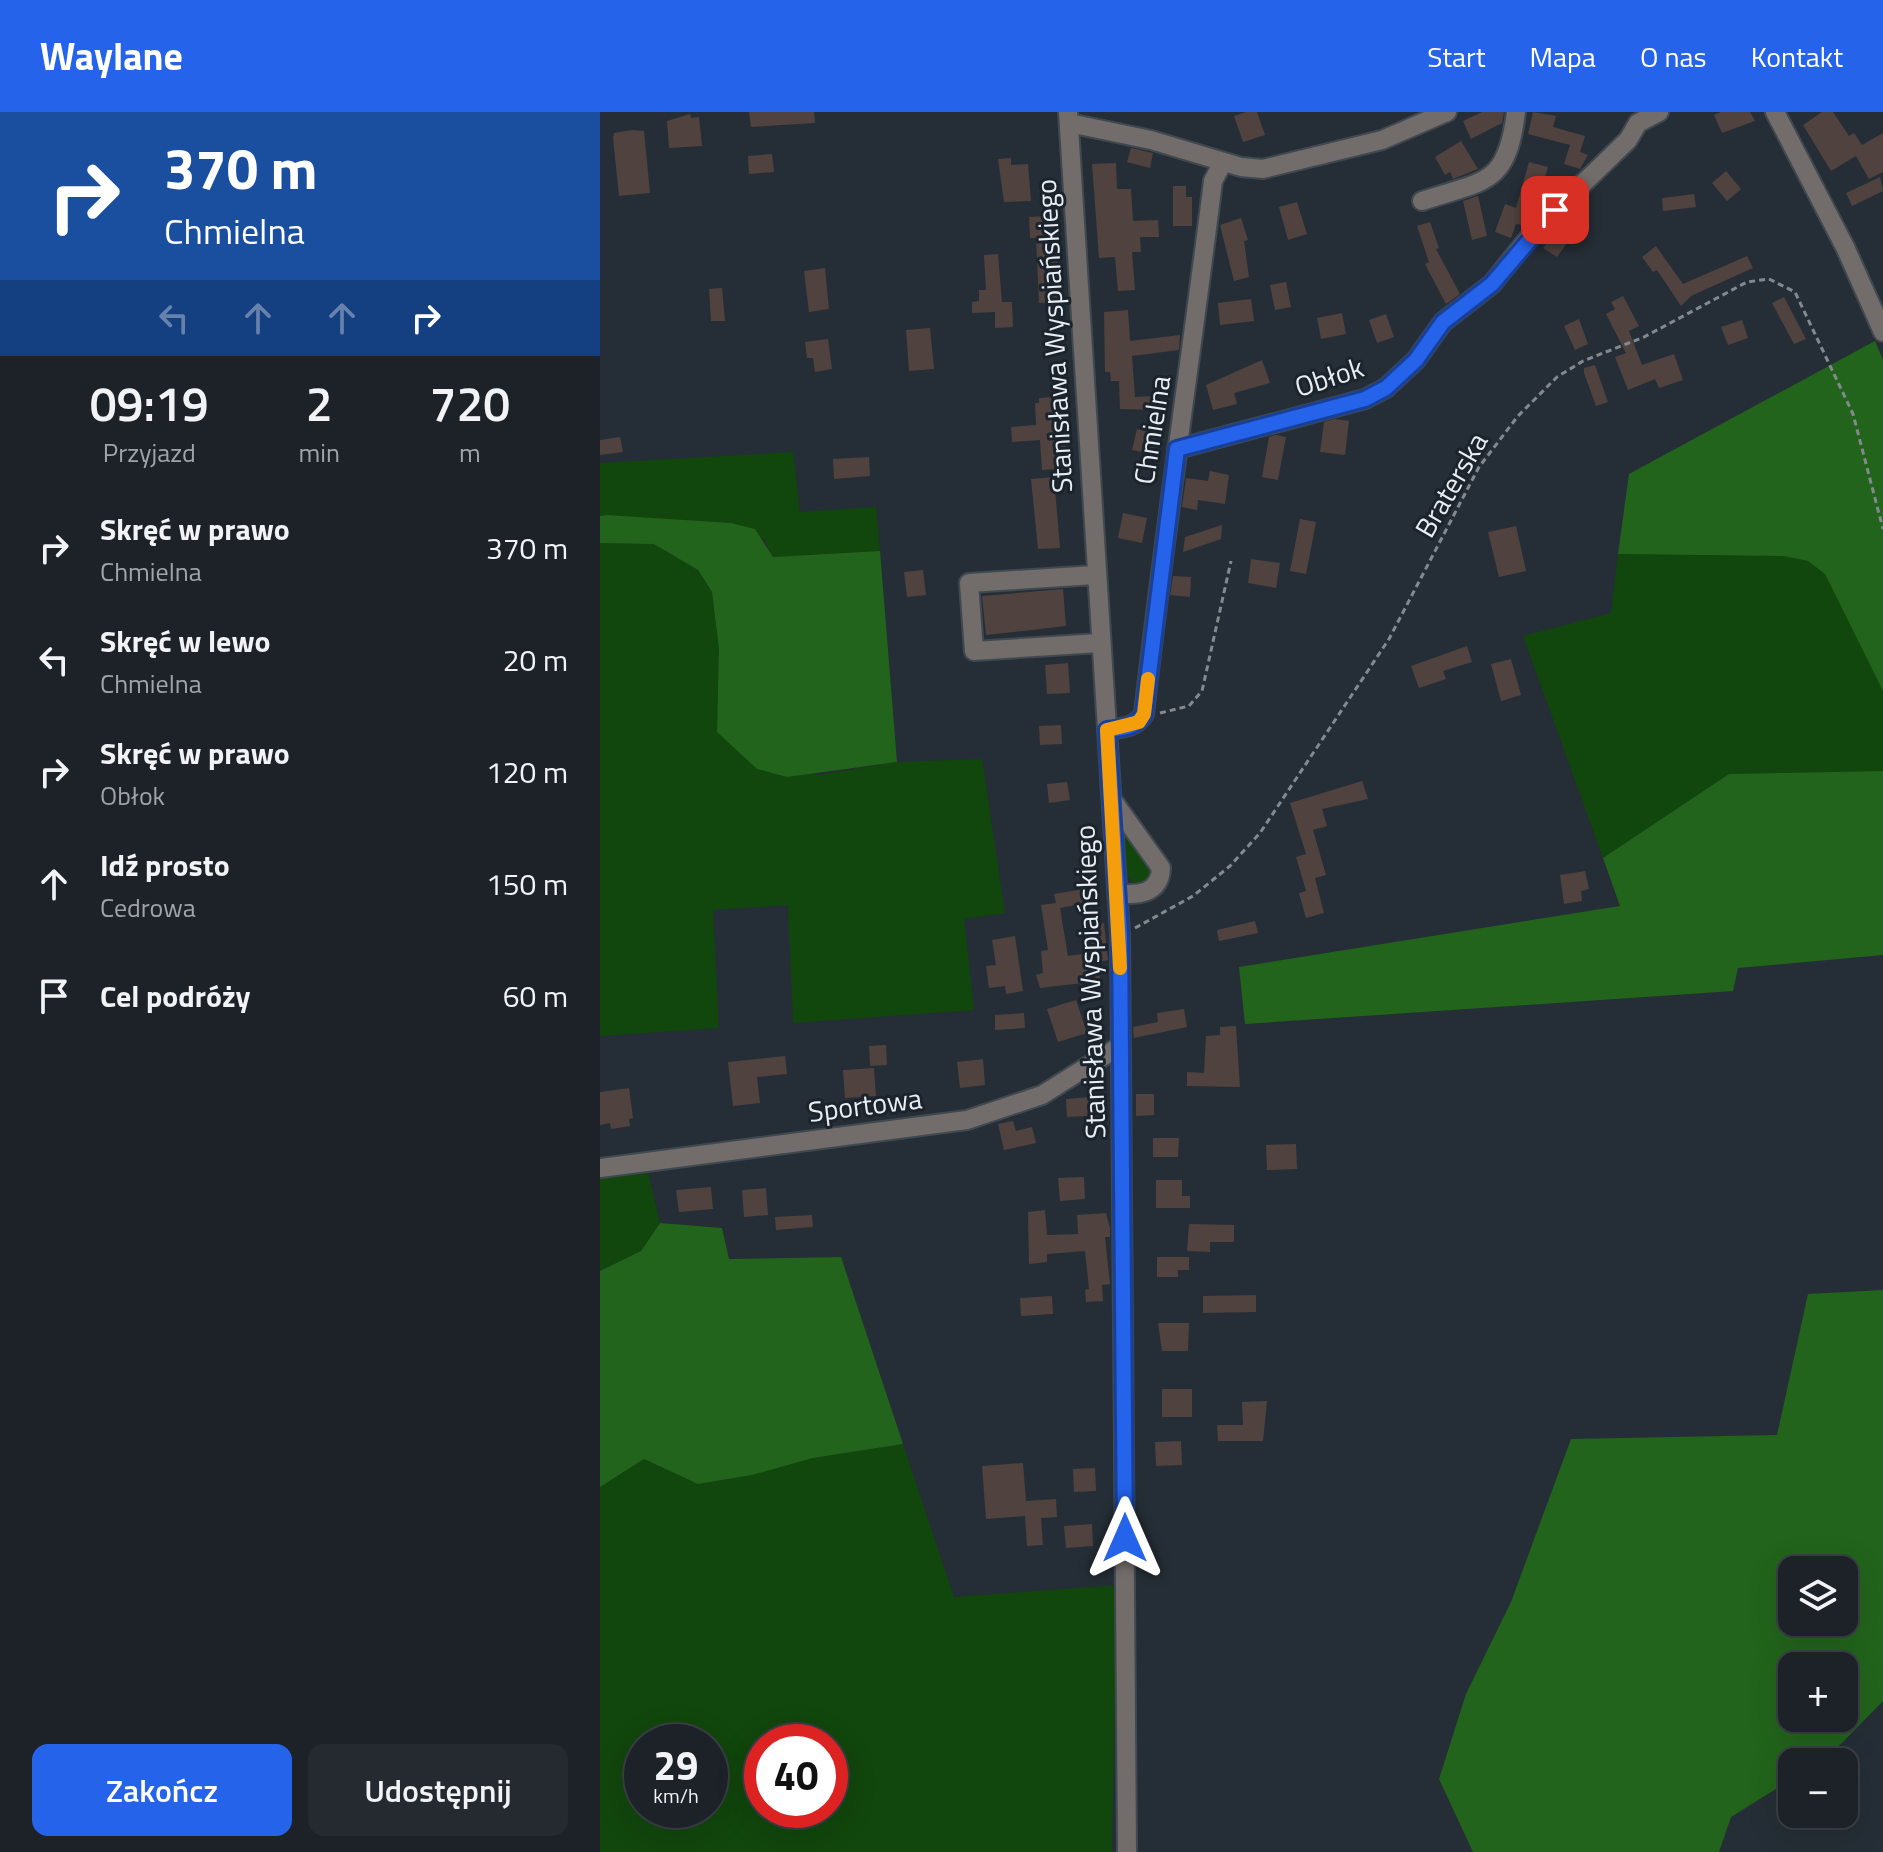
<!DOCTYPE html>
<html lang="pl">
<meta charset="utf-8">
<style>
body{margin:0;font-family:"Titillium Web",sans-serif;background:#252a30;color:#f1f3f6;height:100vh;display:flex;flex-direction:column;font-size:30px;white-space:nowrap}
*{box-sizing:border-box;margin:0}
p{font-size:26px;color:#a0a4a8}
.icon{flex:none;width:44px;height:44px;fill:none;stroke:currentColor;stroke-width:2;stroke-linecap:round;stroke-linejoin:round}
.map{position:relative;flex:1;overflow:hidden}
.sheet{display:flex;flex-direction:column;background:#1c2228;width:600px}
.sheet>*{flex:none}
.top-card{background:#1a4fa0;color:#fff;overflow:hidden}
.buttons{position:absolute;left:1178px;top:1444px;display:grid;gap:16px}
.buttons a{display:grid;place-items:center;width:80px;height:80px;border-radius:16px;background:#1c2228;box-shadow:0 8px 32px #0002,0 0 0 2px #3a3f45;font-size:40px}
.speed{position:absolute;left:24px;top:1612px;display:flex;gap:16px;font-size:40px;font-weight:700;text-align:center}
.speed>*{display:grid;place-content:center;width:104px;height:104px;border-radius:50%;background:#1c2228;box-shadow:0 8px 32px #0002,0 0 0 2px #3a3f45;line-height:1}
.speed small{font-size:20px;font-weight:400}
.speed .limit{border:12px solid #d22;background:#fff;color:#111}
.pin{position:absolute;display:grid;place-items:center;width:68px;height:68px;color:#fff;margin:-34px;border-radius:16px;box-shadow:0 4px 12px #0006}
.me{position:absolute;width:88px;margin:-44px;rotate:0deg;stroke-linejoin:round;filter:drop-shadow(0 0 6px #0008)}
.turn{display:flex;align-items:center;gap:28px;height:168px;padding:0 32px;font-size:36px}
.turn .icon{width:104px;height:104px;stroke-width:2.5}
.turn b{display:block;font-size:56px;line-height:68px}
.lanes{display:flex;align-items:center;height:76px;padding:0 32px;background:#0003;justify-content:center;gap:40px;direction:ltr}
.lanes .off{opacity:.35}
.eta{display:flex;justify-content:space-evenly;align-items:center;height:136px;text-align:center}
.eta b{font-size:48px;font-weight:600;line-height:56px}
.action{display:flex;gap:16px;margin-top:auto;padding:16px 32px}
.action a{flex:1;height:92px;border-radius:16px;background:#2563eb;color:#fff;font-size:32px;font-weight:600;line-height:92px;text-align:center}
.action a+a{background:#252a30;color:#f1f3f6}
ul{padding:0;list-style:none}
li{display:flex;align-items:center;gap:24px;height:112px;padding:0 32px}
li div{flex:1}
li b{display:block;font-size:30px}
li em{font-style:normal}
header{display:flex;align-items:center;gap:48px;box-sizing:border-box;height:112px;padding:0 40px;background:#2563eb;color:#fff}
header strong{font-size:38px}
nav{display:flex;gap:44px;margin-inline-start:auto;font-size:28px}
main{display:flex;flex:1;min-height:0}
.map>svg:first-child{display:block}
.green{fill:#11460c;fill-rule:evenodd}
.forest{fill:#22641c;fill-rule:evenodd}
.building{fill:#50423e}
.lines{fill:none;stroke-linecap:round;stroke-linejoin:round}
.minor-casing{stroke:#404950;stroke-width:22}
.path{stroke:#828a90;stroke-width:3;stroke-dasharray:6 4;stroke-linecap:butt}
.minor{stroke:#726c6a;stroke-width:18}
.route-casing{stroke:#184099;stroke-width:20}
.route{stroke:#2563eb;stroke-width:14}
.slow{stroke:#f59e0b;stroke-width:14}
.labels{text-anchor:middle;stroke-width:6;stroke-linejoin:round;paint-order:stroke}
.street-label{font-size:28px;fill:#e8eef3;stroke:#1b242c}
</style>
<header>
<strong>Waylane</strong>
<nav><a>Start</a><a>Mapa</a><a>O nas</a><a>Kontakt</a></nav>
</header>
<main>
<section class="sheet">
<div class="top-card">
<div class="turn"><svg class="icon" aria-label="right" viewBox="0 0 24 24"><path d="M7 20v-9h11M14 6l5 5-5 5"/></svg><div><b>370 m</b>Chmielna</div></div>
<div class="lanes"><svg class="icon off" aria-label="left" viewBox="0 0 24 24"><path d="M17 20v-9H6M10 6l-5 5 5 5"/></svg><svg class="icon off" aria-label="ahead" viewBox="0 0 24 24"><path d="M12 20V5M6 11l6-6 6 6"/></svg><svg class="icon off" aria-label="ahead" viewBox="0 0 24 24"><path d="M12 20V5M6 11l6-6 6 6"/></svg><svg class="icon" aria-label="right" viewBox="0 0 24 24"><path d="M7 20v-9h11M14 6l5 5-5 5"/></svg></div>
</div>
<div class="eta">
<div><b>09:19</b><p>Przyjazd</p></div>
<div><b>2</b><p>min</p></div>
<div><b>720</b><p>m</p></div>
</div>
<ul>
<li><svg class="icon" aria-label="right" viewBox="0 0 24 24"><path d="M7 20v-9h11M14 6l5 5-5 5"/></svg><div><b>Skręć w prawo</b><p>Chmielna</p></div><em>370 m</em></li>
<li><svg class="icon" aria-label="left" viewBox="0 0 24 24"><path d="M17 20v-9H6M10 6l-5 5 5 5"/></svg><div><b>Skręć w lewo</b><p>Chmielna</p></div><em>20 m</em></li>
<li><svg class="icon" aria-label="right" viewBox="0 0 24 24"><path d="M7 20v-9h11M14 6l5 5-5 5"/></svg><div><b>Skręć w prawo</b><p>Obłok</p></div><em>120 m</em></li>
<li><svg class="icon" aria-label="ahead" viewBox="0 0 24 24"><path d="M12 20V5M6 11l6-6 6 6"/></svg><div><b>Idź prosto</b><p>Cedrowa</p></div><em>150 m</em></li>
<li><svg class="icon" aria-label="arrive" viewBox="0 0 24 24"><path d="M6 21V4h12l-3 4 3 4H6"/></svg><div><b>Cel podróży</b></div><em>60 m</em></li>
</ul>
<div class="action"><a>Zakończ</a><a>Udostępnij</a></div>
</section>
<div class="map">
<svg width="1283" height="1740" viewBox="0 0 1283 1740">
<rect width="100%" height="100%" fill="#252e36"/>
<path class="green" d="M193 340 200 400 276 395 280 439 173 445 164 427 131 411 0 404V351Z
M0 431 54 432 98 458 112 480 119 537 117 620 219 663 297 650 382 647 405 801 364 807 374 898 193 911 188 793 113 798 119 916 0 924Z
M1018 442 1183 444 1208 449 1225 462 1283 579V659L1129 662 1003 746 923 524 1011 501Z
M525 718 552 755 551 764 543 770H533L526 763Z
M47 1056 60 1111 41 1139 0 1159V1063Z
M303 1332 354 1485 517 1473 512 1740H0V1375L44 1347 98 1372 152 1363 212 1346ZM42 1630H110V1698H42ZM162 1630H230V1698H162Z"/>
<path class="forest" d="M1275 229 1283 248V579L1225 462 1208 449 1183 444 1018 442 1029 362Z
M7 403 131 411 155 417 173 445 280 439 297 650 187 665 157 657 117 620 119 537 112 480 98 458 54 432 0 431V404Z
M1283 659V843L1138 856 1133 879 645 912 639 855 1020 794 1003 746 1129 662Z
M60 1111 122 1116 129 1147 241 1145 303 1332 213 1346 152 1363 98 1372 44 1347 0 1375V1159L41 1139Z
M1283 1178V1589L1231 1642 1218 1650H1192V1667L1131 1705 1119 1740H873L839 1667 866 1582 911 1490 971 1327 1177 1323 1208 1182ZM1244 1458V1510H1192V1458ZM1244 1554V1606H1192V1554Z"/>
<path class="building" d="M149 0H214L215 11 151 15Z
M646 0H657L665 23 643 30 634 4Z
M882 0H904L902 11 871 27 863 9Z
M933 0 956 4 953 15 985 24 980 40 988 43 980 57 964 52 970 33 928 22Z
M1121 0H1150L1155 9 1122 21 1114 3Z
M1222 0H1233L1249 24 1254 21 1262 33 1283 21V60L1269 67 1256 44 1231 59 1203 13Z
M90 2 91 6 99 5 102 34 69 36 67 9Z
M32 18 44 19 50 81 19 84 13 26 14 21Z
M861 29 878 57 853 67 850 60 845 63 835 45Z
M531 36 553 41 550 56 527 50Z
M172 42 174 60 149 62 148 44Z
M411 46V53L428 52 431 89 404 90 398 47Z
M929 50 948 55 939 87 934 86 924 113 916 112 911 126 895 120 905 92 916 96Z
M516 51 517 77H531L533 109 558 108 559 125H540L541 140H532L535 178 518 179 515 145 499 146 492 52Z
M1126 59 1141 77 1127 89 1112 71Z
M1280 65 1283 79 1252 94 1246 81Z
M573 74H586V85H592V114H573Z
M1094 82 1096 95 1063 99 1062 86Z
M878 84 887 124 872 128 863 89Z
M697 90 707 122 688 128 679 95Z
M449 104 450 148 458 147 460 190 439 191 436 126H430L429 105Z
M641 106 648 128 644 129 649 165 634 169 620 113Z
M830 110 839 136 836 137 860 182 846 192 825 152 829 150 817 114Z
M958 112 973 123 957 145 943 136 949 128 945 125Z
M1056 134 1083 172 1147 144 1153 156 1091 184 1081 194 1057 158 1053 160 1042 145Z
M398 142 402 190H412L413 215 395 216V200L372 201V190L379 189V178H386L384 143Z
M225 156 229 197 209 200 204 159Z
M686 170 691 195 675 198 670 173Z
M122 176 125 209H111L109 177Z
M1023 184 1039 214 1029 219 1042 253 1074 242 1083 268 1059 276 1055 267 1028 278 1015 245 1026 241 1006 202 1015 197 1011 190Z
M1184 185 1206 227 1194 232 1172 191Z
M651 187 654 209 620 213 618 191Z
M528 198 530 229 580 223 579 238 532 244 535 285 558 284V298L520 297 519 269H511L510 260H505L504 200Z
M742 201 746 222 721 227 717 206Z
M786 202 794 225 777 231 769 208Z
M979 207 988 232 975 238 964 214Z
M1142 208 1148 226 1128 233 1121 215Z
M330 216 334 257 309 259 306 218Z
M228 227 232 257 215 260 213 246H207L205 230Z
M662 248 670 271 634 281 637 292 613 298 606 273Z
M995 253 1008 290 996 294 984 261V256Z
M454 285 455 292H465L466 356 442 358 440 328 412 330 411 315 436 313 435 291H439V286Z
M735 307 749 309 745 343 720 340 724 310Z
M537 317 557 321 553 342 532 338Z
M676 323 686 325 678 368 662 365 669 325Z
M20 325 23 340 0 343V328Z
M269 345 270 364 234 367 233 347Z
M610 359 629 363 625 392 598 388 597 398 582 395 586 366 608 369Z
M454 365 460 436 438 437 431 367Z
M523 401 547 406 542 431 518 426Z
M700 407 716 410 706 462 690 459Z
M622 413 621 427 583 440 585 425Z
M916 414 926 459 899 465 888 420Z
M651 447 680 451 676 476 648 471Z
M323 458 326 483 307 485 304 460Z
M573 464 591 465 590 485 570 483Z
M463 477 466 514 386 523 382 484Z
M867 534 872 550 843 559 846 567 819 576 811 554Z
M911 547 921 583 901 589 891 552Z
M468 551 470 581 447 582 445 553Z
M461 613 462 632 440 633 439 614Z
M762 669 768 687 722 697 727 714 713 718 726 763 715 766 724 801 706 806 699 781 706 779 696 745 706 742 690 691Z
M467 670 470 688 449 691 447 672Z
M985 759 989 777 981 779 982 789 964 792 960 763Z
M484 777 486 791 460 796 468 844 491 841 490 832 494 831 491 814 504 811 508 848 498 850 500 869 440 876 436 863 443 861 441 839 448 838 441 793 456 791 454 782Z
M655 809 658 821 619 829 617 818Z
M415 824 423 879 406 882 405 874 389 876 386 854 396 853 392 828Z
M476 888 487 921 458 930 447 897Z
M584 897 587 915 534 926 533 915 558 910 557 901Z
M424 901 425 916 395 918V903Z
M636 914 640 975 587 974V960L604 961 606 924 620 923V915Z
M286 933 287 953 270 954 269 934Z
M185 944 187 962 157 965 160 991 133 994 128 950Z
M383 947 385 973 360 976 357 950Z
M274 956 276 984 245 986 243 958Z
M29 976 33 1006 29 1007 30 1014 11 1017 10 1011 0 1013V980Z
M536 982H554V1003L536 1004Z
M490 985 487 1004 467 1005 466 987Z
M413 1009 416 1019 432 1015 436 1031 404 1038 398 1012Z
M553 1026H579L578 1045H553Z
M696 1032 697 1057 667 1058 666 1033Z
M484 1065 485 1087 460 1089 458 1066Z
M556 1068H582V1084H590V1096H556Z
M111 1075 113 1097 79 1100 76 1078Z
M166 1076 168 1103 144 1105 142 1078Z
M445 1098 447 1123 478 1122 477 1103 506 1101 510 1116V1125H505L510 1172 502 1173 503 1189 486 1190 485 1178 489 1177 485 1139 447 1142V1150L429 1152 428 1100Z
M212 1103 213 1115 176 1118 175 1105Z
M589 1112 634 1113V1130H610V1140L587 1139Z
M557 1145H589V1158H578V1165H557Z
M656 1183V1200L603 1201V1184Z
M452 1184 453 1202 421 1204 420 1186Z
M558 1211H589L588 1239H562Z
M562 1277H592V1305H562Z
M667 1289 663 1329H618L617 1313H643L642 1290Z
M581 1329 582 1353 556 1354 555 1330Z
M423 1351 426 1389 456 1387 457 1405 441 1406 443 1433 427 1434 425 1404 386 1407 382 1354Z
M495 1356 496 1379 474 1380 473 1357Z
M492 1412 493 1434 466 1436 464 1414Z"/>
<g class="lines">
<defs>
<path id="minor" d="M468 0 520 822 527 1740
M1175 0 1245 135 1283 220
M469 11 551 28 641 55 663 57 782 28 847 0
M822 89C885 68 907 74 916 0
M577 337 765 287 786 276 816 248 843 210 892 172 935 118 1028 28 1038 11 1059 0
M495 463 369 471 374 539 499 531
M507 618C522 616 535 616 544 602 564 423 591 247 613 69L623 50
M513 689 561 756C560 781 539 784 518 781
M0 1056 367 1008 442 983 520 934"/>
</defs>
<use href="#minor" class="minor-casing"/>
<path class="path" d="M560 601 589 594 602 579 631 449
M535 816 593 784 630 754 660 721 789 527 879 355 918 304 957 265 983 249 1044 225 1147 170 1169 167 1195 180 1253 302 1283 417"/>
<use href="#minor" class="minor"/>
</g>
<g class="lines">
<defs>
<path id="route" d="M525 1426 520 822 507 618C522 616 536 616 544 602L577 337 765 287 786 276 816 248 843 210 892 172 955 98"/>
</defs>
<use href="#route" class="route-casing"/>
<use href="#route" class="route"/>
<path class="slow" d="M520 856 507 618 539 610 544 602 548 567"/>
</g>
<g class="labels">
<g class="street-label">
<text transform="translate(454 224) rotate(-93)" y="10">Stanisława Wyspiańskiego</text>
<text transform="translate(729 265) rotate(-18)" y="10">Obłok</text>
<text transform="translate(552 318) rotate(-81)" y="10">Chmielna</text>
<text transform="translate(851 373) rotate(-60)" y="10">Braterska</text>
<text transform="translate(490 870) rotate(-92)" y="10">Stanisława Wyspiańskiego</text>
<text transform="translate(265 993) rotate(-7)" y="10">Sportowa</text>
</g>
</g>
</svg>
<div class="buttons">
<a><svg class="icon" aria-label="layers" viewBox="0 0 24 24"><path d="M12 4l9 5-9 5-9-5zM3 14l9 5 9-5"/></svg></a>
<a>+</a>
<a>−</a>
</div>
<div class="speed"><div>29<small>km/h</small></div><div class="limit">40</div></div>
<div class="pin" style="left:955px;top:98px;background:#d93025"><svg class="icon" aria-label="arrive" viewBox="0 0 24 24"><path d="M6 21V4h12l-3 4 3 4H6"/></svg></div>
<svg class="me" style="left:525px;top:1426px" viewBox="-20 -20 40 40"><path d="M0-17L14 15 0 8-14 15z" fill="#2563eb" stroke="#fff" stroke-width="4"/></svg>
</div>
</main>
